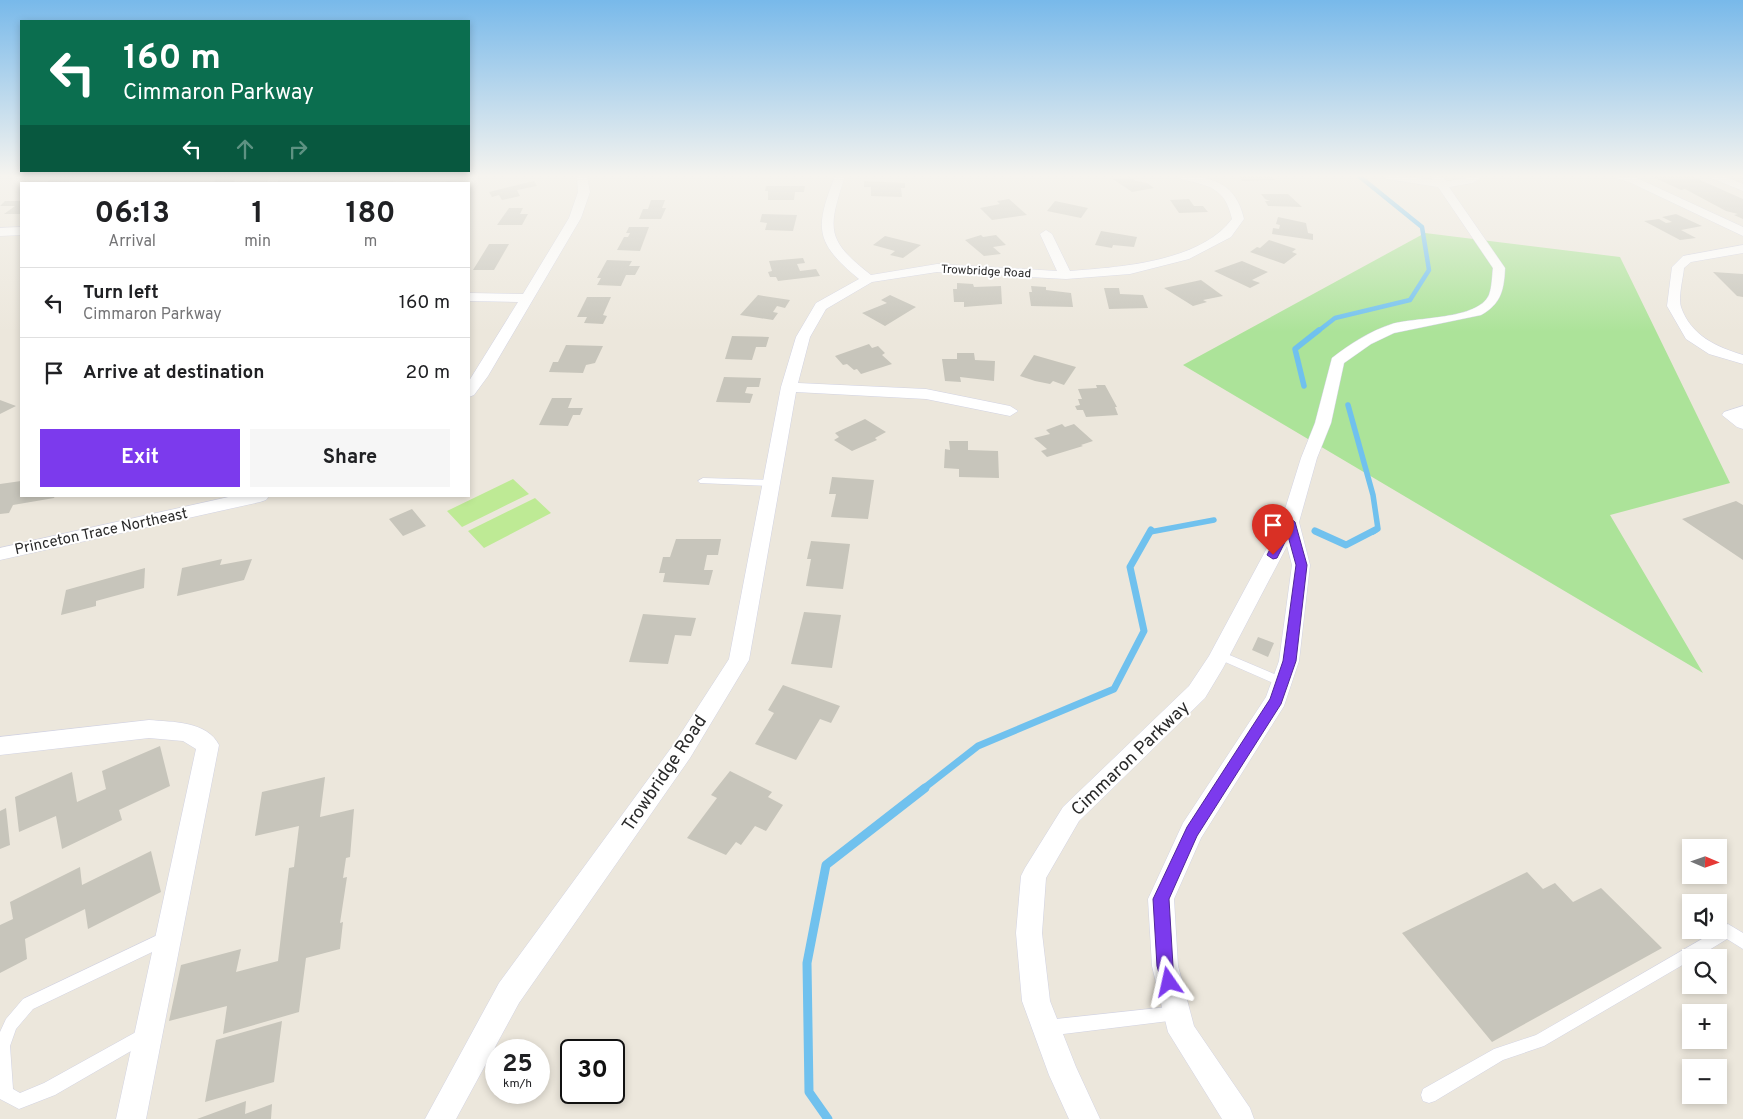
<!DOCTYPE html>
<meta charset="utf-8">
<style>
body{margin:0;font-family:Overpass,sans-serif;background:#f6f6f6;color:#202124;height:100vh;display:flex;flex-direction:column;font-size:19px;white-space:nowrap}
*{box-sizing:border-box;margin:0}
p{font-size:16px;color:#757577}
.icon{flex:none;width:28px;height:28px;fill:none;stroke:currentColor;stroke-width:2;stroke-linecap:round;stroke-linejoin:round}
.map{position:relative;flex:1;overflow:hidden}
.details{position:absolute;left:20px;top:182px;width:450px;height:315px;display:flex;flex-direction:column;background:#fff;border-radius:0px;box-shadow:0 2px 8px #0003}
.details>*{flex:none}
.top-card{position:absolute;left:20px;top:20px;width:450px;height:152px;border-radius:0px;box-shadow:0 2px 8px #0003;background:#0b6e4f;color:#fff;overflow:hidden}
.needle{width:32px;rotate:92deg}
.tools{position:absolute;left:1682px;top:839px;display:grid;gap:10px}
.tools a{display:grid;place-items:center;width:45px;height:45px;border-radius:0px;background:#fff;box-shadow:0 2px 8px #0003;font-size:25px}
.speed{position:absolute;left:485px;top:1039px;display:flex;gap:10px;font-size:25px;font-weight:700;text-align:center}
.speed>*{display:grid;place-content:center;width:65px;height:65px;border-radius:50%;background:#fff;box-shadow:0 2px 8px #0003;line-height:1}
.speed small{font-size:12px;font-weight:400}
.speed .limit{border:2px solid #111;border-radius:8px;background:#fff;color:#111}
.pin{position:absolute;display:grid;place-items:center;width:42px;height:42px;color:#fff;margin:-51px -21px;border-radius:50% 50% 50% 0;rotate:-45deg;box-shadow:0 0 5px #0007}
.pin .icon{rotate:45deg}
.me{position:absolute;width:55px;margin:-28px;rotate:349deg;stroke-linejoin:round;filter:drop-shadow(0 0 4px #0008)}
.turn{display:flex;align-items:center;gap:18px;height:105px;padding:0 20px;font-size:22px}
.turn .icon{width:65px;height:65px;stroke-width:2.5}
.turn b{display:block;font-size:35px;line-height:42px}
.lanes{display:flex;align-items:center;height:48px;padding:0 20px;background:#0003;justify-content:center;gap:25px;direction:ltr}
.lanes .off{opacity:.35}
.eta{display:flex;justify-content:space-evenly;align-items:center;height:85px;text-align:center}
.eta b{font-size:30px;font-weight:700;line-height:35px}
.primary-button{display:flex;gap:10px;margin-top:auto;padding:10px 20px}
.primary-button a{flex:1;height:58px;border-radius:0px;background:#7c3aed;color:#fff;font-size:20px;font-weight:700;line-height:58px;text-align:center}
.primary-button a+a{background:#f6f6f6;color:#202124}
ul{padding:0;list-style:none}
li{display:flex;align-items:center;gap:15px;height:70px;padding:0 20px;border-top:1px solid #e0e0e0}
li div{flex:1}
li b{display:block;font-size:19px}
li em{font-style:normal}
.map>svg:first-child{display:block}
.green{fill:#ace399}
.pitch{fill:#beea95}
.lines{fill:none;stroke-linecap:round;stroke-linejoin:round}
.stream-far3{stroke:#70c1ee;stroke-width:4.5}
.stream-far2{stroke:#70c1ee;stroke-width:5.5}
.stream-far1{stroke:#70c1ee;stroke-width:7}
.stream{stroke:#70c1ee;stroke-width:9}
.building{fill:#c7c5bb}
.service-casing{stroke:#d2d3e3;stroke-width:1}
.minor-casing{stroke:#d2d3e3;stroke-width:1}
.service{fill:#fff;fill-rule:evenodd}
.minor{fill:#fff;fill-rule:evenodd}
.route{fill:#7c3aed;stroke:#51269a}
.labels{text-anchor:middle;stroke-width:4;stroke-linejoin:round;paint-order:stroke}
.far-street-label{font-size:12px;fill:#2a2a2a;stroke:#fff}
.street-label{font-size:15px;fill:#2a2a2a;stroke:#fff}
.near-street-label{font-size:18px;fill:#2a2a2a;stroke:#fff}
</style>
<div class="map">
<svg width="1743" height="1119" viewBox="0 0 1743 1119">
<rect width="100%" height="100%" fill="#ece7dc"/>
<path class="green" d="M1425 233 1620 257 1730 483 1610 515 1703 673 1183 365Z"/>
<path class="pitch" d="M513 479 529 494 462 527 447 511Z
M535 498 551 513 484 548 468 531Z"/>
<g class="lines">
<path class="stream-far3" d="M1317 332 1335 318 1410 300 1429 270 1422 227 1359 176"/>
<path class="stream-far2" d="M1304 386 1295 349 1319 330
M1348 405 1373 495 1378 529 1373 532
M1150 532 1214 520"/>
<path class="stream-far1" d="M1315 531 1346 545 1375 530
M923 789 978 746 1114 689 1144 631 1130 567 1151 530"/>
<path class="stream" d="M828 1119 809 1092 807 963 826 865 925 788"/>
</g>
<path class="building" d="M55 176H77L66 184H44Z
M216 176H233L232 180 235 179 234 184H214Z
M1238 176H1271L1275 180 1242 181Z
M1651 176H1691L1743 199V219L1734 215 1738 214 1726 211 1685 189 1681 190Z
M1130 177 1136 181 1147 183 1154 188 1132 192 1113 179Z
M534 181 537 186 517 190 520 196 502 200 499 195 492 197 489 192Z
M864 181 905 183V188H901L902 197 871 196V187H864Z
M766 186H805L804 192H795L794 200H768V191H765Z
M1261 194H1288L1302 207 1268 206 1265 201H1270L1265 199Z
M1009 199 1027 215 992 220 980 208 1000 204 997 201Z
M1189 199 1194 206H1203L1208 212 1179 213 1170 200Z
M651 200H665L662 208H666L661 219H639L643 209H648Z
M5 201H21V214H4L15 206H0Z
M1055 201 1088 208 1081 218 1047 211Z
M509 208H523L520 214H528L522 225H497Z
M762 214 797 215 793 231 765 230 767 223 760 222Z
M1676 214 1702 226 1681 230 1696 238 1680 240 1644 221 1659 219 1666 223 1672 222 1662 217Z
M1278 217 1306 223 1308 233 1313 234V240L1272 234 1273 228 1279 229 1280 225 1276 224Z
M629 227H649L640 251 617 250 624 237H628L630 233H626Z
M1101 231 1137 237 1134 247 1113 245 1112 248 1095 245Z
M981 235 983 237 996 235 1006 245 993 247 1001 254 984 256 965 240Z
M885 236 921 245 903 258 890 255 895 251 873 245Z
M1269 240 1296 249 1292 252 1297 254 1284 264 1250 252 1257 247 1260 248Z
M489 244H509L494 270H473Z
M803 258 805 263 797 264 800 271 816 269 820 276 778 281 776 277H770L768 272 772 271 769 261Z
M607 260 632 261 629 266H640L635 275H626L621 286 597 285 601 278H597Z
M1242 261 1268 272 1252 280 1260 283 1250 288 1214 271Z
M1713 272 1743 274V297L1737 296Z
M1201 280 1223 296 1203 300 1207 302 1193 306 1164 288Z
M957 283 973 284 974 287 1001 286 1002 304 964 307V302H954L953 289H957Z
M1031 286 1046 287V290L1071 293 1073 307 1031 306 1029 292H1032Z
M1104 288H1119L1120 294 1143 295 1148 308 1109 309Z
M758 295 790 300 785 308 777 306 773 312 778 313 773 320 740 315Z
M890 295 916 307 885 326 862 313 887 303 881 300Z
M587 297H611L603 315 607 316 603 324 584 323 587 317H577Z
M732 336 769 337 766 347H756L752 360 725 359Z
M869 344 872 348 878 346 885 353 882 355 892 364 861 374 857 369 854 370 847 364 843 365 835 356Z
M566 345 603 346 595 363 586 365 583 373 549 372 553 362H558Z
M957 353H974L975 360 995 361 994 381 960 377 961 382 945 381 942 359H957Z
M1034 355 1076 367 1064 385 1053 381 1050 384 1035 381 1020 376Z
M724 377 761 378 759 387H747L745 393 753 394 750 403 716 402Z
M1096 385H1105L1117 407H1115L1118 415 1086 417 1083 410H1077L1075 406 1080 405 1078 399H1082L1078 389 1097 388Z
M552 398H572L568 408H583L580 415H573L568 426 539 425Z
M0 400 16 406 0 414Z
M865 419 886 432 875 438 877 440 852 451 834 440 839 437 835 433Z
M1062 424 1065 427 1074 424 1093 441 1081 445 1083 446 1047 457 1041 451 1047 449 1034 438 1050 434 1046 430Z
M949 441H968V450L998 451 999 478 959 477V469L944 468 945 449 950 450Z
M832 477 874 480 868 519 831 517 836 494H829Z
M21 481V496H55L54 498 13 505 9 513 0 514V484Z
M1736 501 1743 505V560L1682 519Z
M412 509 426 526 403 536 389 519Z
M676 539H721L718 555H707L704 570H713L709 585 663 582 665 573H659L663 557H670Z
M811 541 850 544 843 589 806 586 811 559H807Z
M222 559 220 565 252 559 244 580 177 596 182 568Z
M145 568 144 588 96 601V606L61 615 66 590Z
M804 612 841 615 832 668 791 664Z
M643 614 696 618 691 636 675 635 668 664 629 662Z
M1258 637 1274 643 1268 657 1252 650Z
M783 685 840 706 831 723 820 719 796 760 755 744 774 713 768 710Z
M160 746 170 786 119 810 122 820 62 849 56 816 19 832 15 797 72 772 77 802 106 789 102 771Z
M730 771 772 792 768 797 783 805 766 831 755 826 741 845 736 842 726 855 687 838 717 798 711 795Z
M325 777 320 817 354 809 350 857 346 858 343 878 347 877 340 923 343 922 340 949 306 958 299 1012 223 1034 227 1006 169 1021 181 965 241 949 236 972 278 961 289 868 294 867 299 826 255 836 262 792Z
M6 808 10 845 0 849V811Z
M151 851 161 892 88 929 85 909 25 939 27 959 0 973V925L13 919 10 902 80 867 82 885Z
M1527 872 1543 889 1555 883 1573 902 1601 888 1662 948 1492 1042 1402 933Z
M282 1021 274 1082 205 1102 216 1040Z
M246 1101 245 1114 272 1104 271 1119H197Z"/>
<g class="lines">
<defs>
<path id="service" d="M703 478 771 480 776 483 771 486 700 483 698 481Z
M1220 651 1286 679 1288 682 1286 685 1282 686 1278 685 1216 658 1214 655 1216 652Z
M1728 924 1743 933V949L1727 939 1696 958H1691V960L1544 1046 1503 1060 1435 1101 1429 1103 1423 1101 1421 1095 1423 1089 1494 1049 1536 1035Z
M166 931 171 933 173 938 171 943 33 1009 16 1029 10 1046 13 1089 20 1093 44 1083 145 1027 150 1030 153 1035 150 1040 55 1095 19 1109 0 1099V1032L6 1019 23 999Z
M1177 1006 1182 1008 1184 1013 1182 1018 1177 1020 1047 1036 1042 1033 1039 1028 1042 1023 1047 1020Z"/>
<path id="minor" d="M269 176H279L278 184H266Z
M433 176H461C450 186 405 184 389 184L394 181Z
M577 176H587L590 192 581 218 488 376 474 395 469 397V381L518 302 469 301V293L523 294 569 218 578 192Z
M835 176H845C828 229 825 239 871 275L937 264 1057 271 1040 234 1046 230 1052 234 1070 271C1120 267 1200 262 1232 219 1225 187 1209 186 1181 179L1180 176C1214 176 1236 184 1244 219L1231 237 1189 259 1130 274 1066 279 937 272 872 282 826 309 810 337 798 383 926 389 1010 406 1018 411 1010 416 926 399 796 392 749 660 690 758 519 1003 456 1119H425L499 983 674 744 729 659 781 387 796 337 816 303 859 279C814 242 815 228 835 176Z
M1382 176H1403L1433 180 1431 176H1441L1447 181C1460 180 1471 176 1483 176L1473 183 1449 187 1505 268C1504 290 1501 304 1481 315L1394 333 1371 344 1344 363 1331 423 1317 458 1299 522 1310 565 1299 661 1284 706 1201 838 1174 899 1178 966 1194 1026 1250 1108 1254 1119H1222L1168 1032 1152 966 1148 899 1183 823 1266 697 1279 661 1292 565 1287 546 1223 668 1205 698 1079 821 1046 878 1042 933 1050 1001 1076 1067 1100 1119H1069L1049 1075 1022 1001 1016 933 1021 876 1025 868 1063 807 1189 686 1209 656 1281 522 1301 458 1315 423 1332 358C1350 344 1370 331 1392 324 1415 317 1478 320 1489 295 1492 287 1492 277 1493 268L1438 187 1387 179Z
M1614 176 1637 178 1743 227V236L1629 182 1615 178Z
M1710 176H1724L1743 184V191L1711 178Z
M21 227V235L0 236V228Z
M1743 245V253L1691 262 1684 268C1683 279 1678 297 1681 307 1691 336 1717 347 1743 355V364L1709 354 1686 339 1667 306 1672 267 1683 256Z
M1743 406V429L1737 427 1722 415 1724 412Z
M233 496H269L266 500 260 502 0 560V548Z
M149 720C172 722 207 721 219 745L146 1119H116L196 749 183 741 149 738 0 755V737Z"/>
</defs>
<use href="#service" class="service-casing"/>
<use href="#minor" class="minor-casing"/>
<use href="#service" class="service"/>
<use href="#minor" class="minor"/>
</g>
<linearGradient id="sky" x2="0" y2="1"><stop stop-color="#78b9ea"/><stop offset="0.53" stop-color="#f6f4ef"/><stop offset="1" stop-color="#f6f4ef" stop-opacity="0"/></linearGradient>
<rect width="1743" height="332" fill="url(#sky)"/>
<path class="route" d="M1290 518 1295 522 1307 565 1296 661 1281 704 1197 836 1169 899 1173 966 1177 982 1175 987 1169 990 1163 987 1157 966 1153 899 1187 827 1270 699 1283 661 1296 565 1288 536 1277 558 1273 559 1267 555 1284 522Z"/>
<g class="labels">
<g class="far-street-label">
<text transform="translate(986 271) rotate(3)" y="4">Trowbridge Road</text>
</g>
<g class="street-label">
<text transform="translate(101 531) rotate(-12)" y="5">Princeton Trace Northeast</text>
</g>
<g class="near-street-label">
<text transform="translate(1130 758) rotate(-44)" y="6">Cimmaron Parkway</text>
<text transform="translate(664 773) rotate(-56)" y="6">Trowbridge Road</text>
</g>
</g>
</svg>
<div class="tools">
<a><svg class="needle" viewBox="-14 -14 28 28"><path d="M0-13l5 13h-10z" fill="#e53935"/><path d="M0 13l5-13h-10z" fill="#757577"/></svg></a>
<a><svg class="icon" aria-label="sound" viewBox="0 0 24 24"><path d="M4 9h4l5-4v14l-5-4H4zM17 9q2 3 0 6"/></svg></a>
<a><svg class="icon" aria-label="search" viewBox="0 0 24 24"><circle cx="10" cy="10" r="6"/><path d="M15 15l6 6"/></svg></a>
<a>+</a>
<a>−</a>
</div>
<div class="speed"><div>25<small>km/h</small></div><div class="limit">30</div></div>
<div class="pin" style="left:1273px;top:555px;background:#d93025"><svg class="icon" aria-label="arrive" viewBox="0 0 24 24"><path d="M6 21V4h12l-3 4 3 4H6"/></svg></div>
<svg class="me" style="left:1169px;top:982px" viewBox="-20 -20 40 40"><path d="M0-17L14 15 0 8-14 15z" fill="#7c3aed" stroke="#fff" stroke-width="4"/></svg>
<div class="top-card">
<div class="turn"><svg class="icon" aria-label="left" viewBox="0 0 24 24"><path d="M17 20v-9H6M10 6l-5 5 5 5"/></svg><div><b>160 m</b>Cimmaron Parkway</div></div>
<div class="lanes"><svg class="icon" aria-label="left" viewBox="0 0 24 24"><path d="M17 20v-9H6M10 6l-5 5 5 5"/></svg><svg class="icon off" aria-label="ahead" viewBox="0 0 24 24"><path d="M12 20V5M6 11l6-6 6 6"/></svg><svg class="icon off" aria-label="right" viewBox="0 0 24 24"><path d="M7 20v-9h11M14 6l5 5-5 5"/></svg></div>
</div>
<section class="details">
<div class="eta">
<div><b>06:13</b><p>Arrival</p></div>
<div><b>1</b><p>min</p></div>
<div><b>180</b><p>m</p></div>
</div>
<ul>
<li><svg class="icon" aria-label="left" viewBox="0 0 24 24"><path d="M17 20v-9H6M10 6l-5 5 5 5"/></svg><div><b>Turn left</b><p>Cimmaron Parkway</p></div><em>160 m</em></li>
<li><svg class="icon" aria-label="arrive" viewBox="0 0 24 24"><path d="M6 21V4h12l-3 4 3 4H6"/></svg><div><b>Arrive at destination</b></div><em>20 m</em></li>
</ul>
<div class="primary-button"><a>Exit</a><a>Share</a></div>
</section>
</div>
